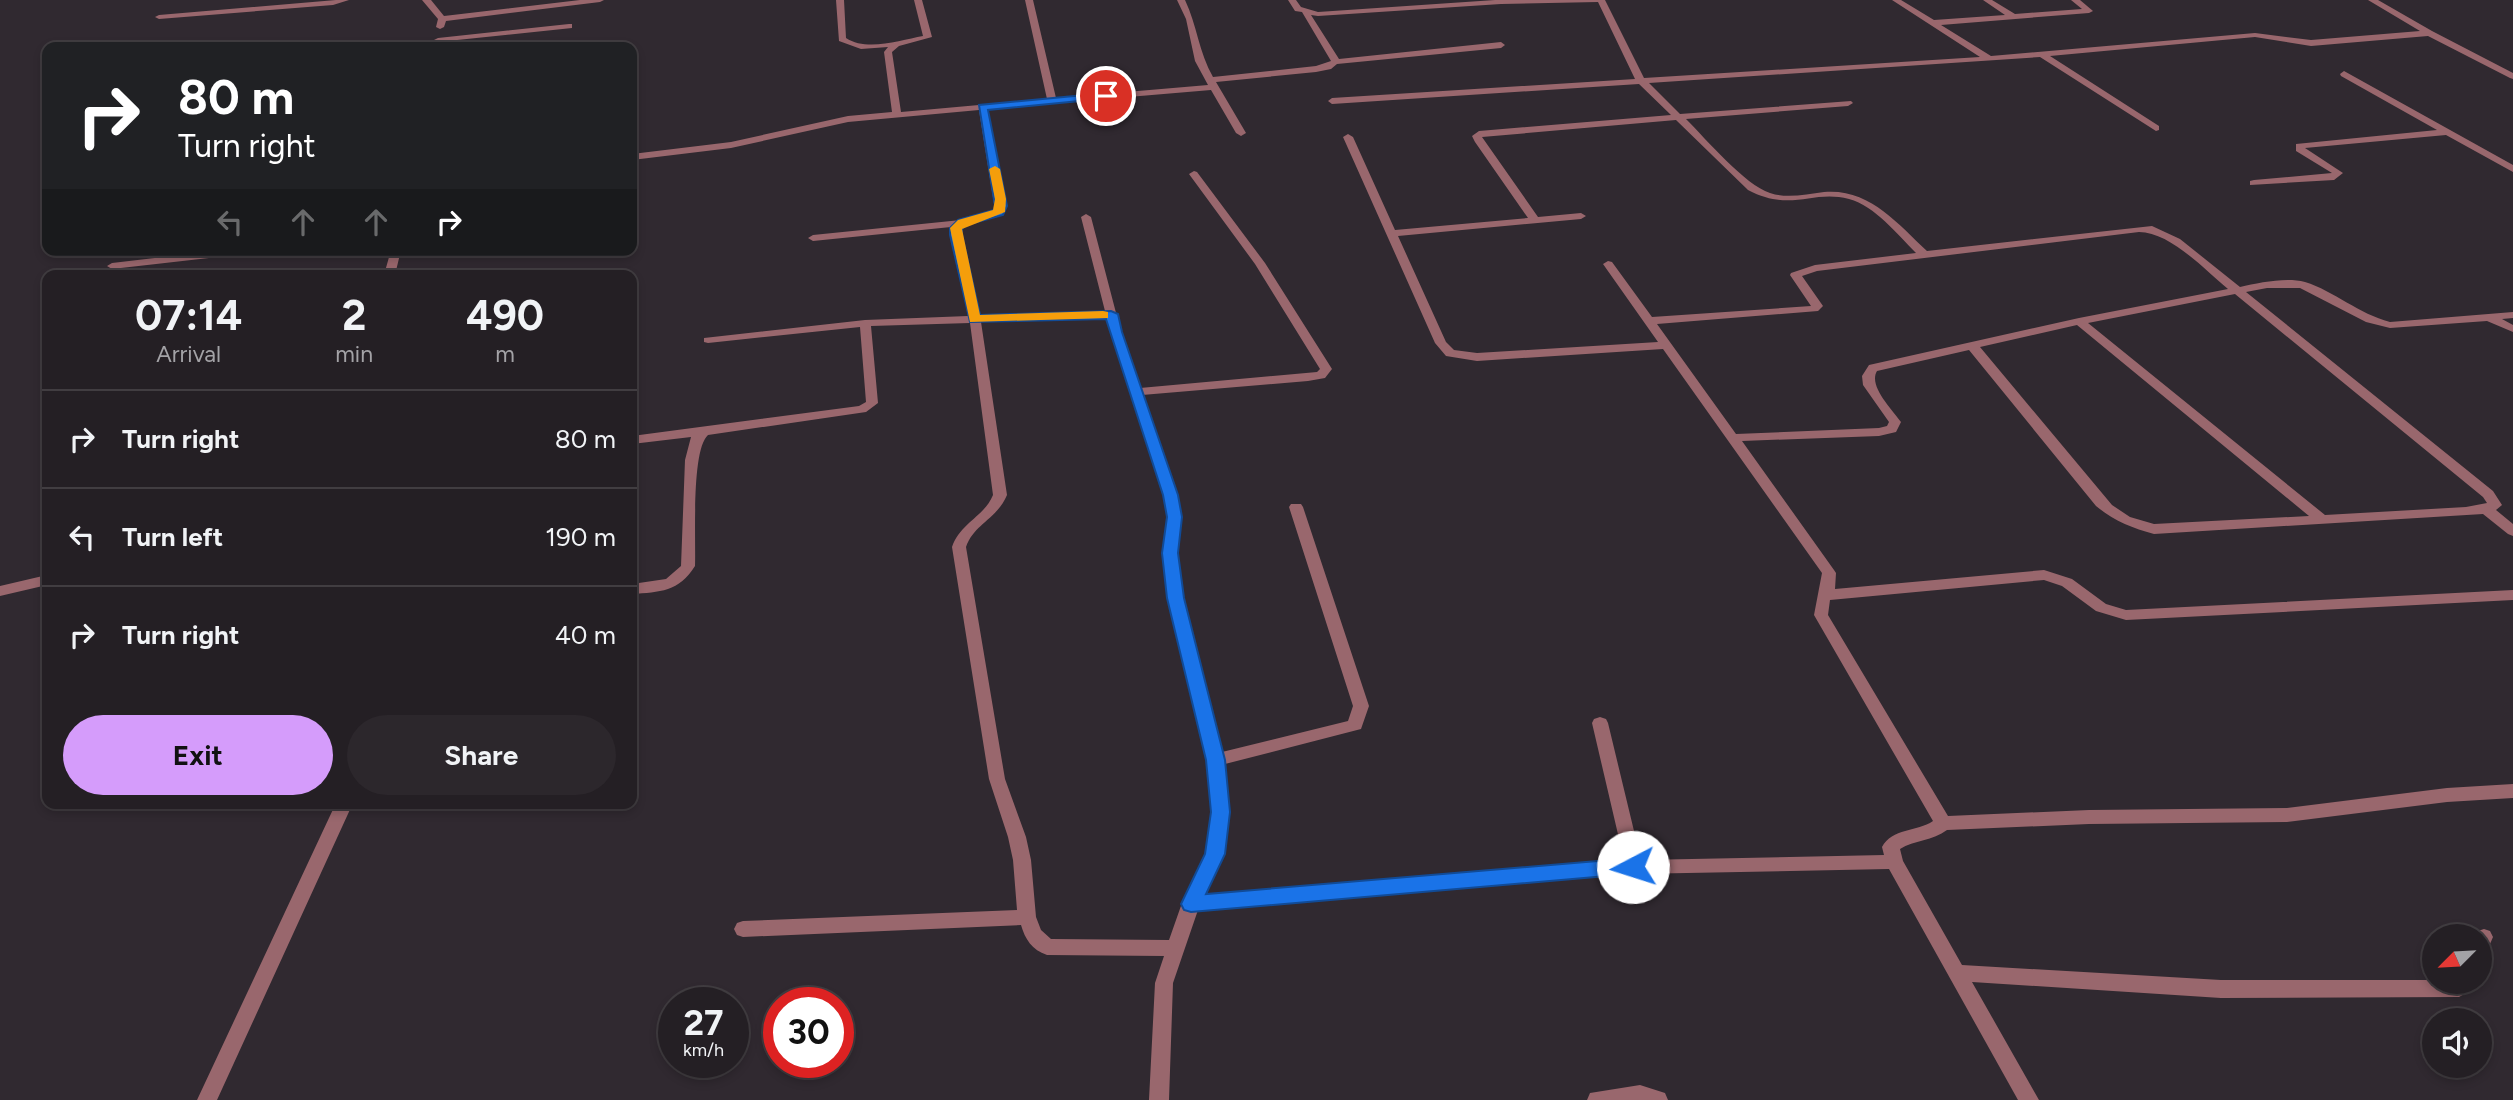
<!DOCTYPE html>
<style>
body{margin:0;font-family:Figtree,sans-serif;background:#2c272c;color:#f1f3f6;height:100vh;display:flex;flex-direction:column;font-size:26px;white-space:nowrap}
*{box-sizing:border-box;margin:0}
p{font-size:23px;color:#a3a2a6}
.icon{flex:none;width:38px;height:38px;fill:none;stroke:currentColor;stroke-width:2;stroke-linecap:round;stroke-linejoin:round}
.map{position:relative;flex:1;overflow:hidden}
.drawer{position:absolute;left:42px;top:270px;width:595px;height:539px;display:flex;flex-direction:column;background:#241f24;border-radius:14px;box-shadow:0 4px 10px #0003,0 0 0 2px #413d41}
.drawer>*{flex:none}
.hud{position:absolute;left:42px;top:42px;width:595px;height:214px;border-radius:14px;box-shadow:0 4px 10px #0003,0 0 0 2px #413d41;background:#202124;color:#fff;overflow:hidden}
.needle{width:46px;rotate:246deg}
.controls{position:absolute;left:2422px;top:924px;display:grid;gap:14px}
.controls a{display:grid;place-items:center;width:70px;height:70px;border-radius:50%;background:#241f24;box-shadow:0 4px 10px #0003,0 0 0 2px #413d41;font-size:35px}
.speed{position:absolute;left:658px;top:987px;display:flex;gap:14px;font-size:35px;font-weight:700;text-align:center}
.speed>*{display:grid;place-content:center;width:91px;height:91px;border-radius:50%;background:#241f24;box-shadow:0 4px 10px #0003,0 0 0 2px #413d41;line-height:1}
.speed small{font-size:18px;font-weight:400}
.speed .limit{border:10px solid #d22;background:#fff;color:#111}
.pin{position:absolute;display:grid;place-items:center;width:60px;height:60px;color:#fff;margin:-30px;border:4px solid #fff;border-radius:50%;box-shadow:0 2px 7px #0007}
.me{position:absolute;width:77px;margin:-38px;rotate:265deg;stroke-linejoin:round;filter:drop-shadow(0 0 5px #0008)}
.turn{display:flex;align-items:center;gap:24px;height:147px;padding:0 21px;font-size:32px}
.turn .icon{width:91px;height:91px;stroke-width:2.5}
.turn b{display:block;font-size:49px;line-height:60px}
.lanes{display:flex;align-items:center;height:66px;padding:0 21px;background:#0003;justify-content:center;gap:35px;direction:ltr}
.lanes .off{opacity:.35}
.eta{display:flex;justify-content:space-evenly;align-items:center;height:119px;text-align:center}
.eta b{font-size:42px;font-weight:700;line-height:49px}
.button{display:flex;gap:14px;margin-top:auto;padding:14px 21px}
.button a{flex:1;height:80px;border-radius:42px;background:#d59cfb;color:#111;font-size:28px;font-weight:700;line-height:80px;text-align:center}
.button a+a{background:#2c272c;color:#f1f3f6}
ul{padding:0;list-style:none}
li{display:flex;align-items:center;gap:21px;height:98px;padding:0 21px;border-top:2px solid #413d41}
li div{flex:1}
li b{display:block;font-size:26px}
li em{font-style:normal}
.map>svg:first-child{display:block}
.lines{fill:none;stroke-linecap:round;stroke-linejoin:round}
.street{fill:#99676d;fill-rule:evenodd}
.route{fill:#1a73e8;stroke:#114b97;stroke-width:2}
.slow{fill:#f59e0b}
</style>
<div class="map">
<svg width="2513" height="1100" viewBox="0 0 2513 1100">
<rect width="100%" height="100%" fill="#302930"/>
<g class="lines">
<path class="street" d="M336 0H349L333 5 159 19 155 17 159 15Z
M422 0H431L444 16 580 0H604L600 2 446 21 444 27 440 29 436 27 438 19Z
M836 0H844L846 38C867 52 901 40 923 36L914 0H922L932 37 899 46 892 52 901 112 1047 99 1025 0H1033L1056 98 1208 85 1195 61 1186 19 1177 0H1185C1197 25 1199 53 1213 77L1316 66 1331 61 1302 12 1295 11 1288 0H1296L1301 7 1318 12 1495 0H1605L1644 78 1980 57 1892 0H1901L1934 20 2005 15 1983 0H1992L2015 14 2082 9 2071 0H2080L2093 11 2089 13 1941 25 1991 56 2255 33 2311 40 2420 31 2368 0H2378L2432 31 2513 73V79L2510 78 2428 36 2311 46 2255 37 2050 56 2159 126V130L2156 131 2040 57 1649 83 1680 114 1851 101 1853 103 1848 106 1686 119C1706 139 1745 185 1770 193 1788 199 1806 194 1824 192 1869 188 1897 223 1927 251L2152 226 2180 239 2240 287C2259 283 2285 277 2305 282 2334 291 2359 314 2390 322L2513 312V318L2502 319 2513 325V332L2487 321 2390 328 2366 322 2300 288H2267L2246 292 2493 491 2502 505 2496 510 2513 524V536L2508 534 2483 514 2154 534C2132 528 2114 521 2096 506L1969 350 1877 371C1868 386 1892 409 1901 422L1896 432 1879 436 1742 441 1834 570 1836 573 1835 589 2044 570 2072 579 2106 604 2126 610 2513 590V600L2126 620 2096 611 2062 586 2044 580 1830 600 1828 615 1948 816 2089 810 2287 808 2447 788 2513 784V798L2447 802 2287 822 2089 824 1947 830C1933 841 1914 840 1900 849L1903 861 1962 965 2221 980H2434V982H2477L2475 988 2459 997 2221 998 1972 982 2039 1100H2018L1889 869 1634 874 1198 910 1173 983 1169 1100H1149L1155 983 1164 956 1047 955C1032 950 1025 939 1021 925L743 937 737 935 734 929 737 923 743 921 1017 910 1013 860 1008 837 989 779 952 547C961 522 984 517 993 495L970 323 871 326 878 403 866 412 708 435C691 450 696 541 695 566 679 592 660 592 632 594V584L666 579 681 566 685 460 691 437 632 444V436L859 406 866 402 860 327 708 343 704 342V338L865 320 968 316 951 227 813 241 808 238 813 235 961 220 995 210 979 110 848 122 731 148 632 160V154L731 142 848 116 892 112 884 52 888 47 861 49 839 41ZM1598 2 1635 79 1332 98 1328 101 1332 104 1639 84 1671 115 1479 131 1472 136 1475 142 1528 218 1395 230 1353 137 1348 134 1343 137 1435 343 1446 356 1477 361 1663 349 1822 573 1814 615 1933 821C1917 832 1892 828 1882 847L1884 855 1641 860 1608 723 1606 719 1600 717 1594 719 1592 723 1624 860 1204 894 1224 854 1229 812 1225 764 1361 729 1369 706 1303 507 1301 504H1291L1289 507 1353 706 1348 721 1222 752 1182 598 1177 553 1182 517 1177 495 1142 395 1308 381 1325 378 1332 369 1265 263 1197 172 1194 171 1189 174 1255 264 1320 369 1317 372 1140 388 1121 332 1091 217 1086 214 1081 217 1105 311 980 315 961 229 966 225 1003 214 1006 207 988 109 1211 90 1236 133 1241 136 1246 133 1216 82 1316 72 1331 69 1337 64 1501 48 1505 45 1501 42 1339 59 1311 15 1318 16 1501 4ZM1676 120 1748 190C1792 213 1812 189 1849 199 1875 206 1897 234 1916 253L1815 265 1791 273 1790 275 1811 306 1652 317 1612 262 1608 261 1603 264 1658 342 1477 353 1454 350 1446 342 1398 236 1581 219 1586 216 1581 213 1538 217 1482 137ZM2139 232C2170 232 2205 270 2228 289L2079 318 1869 365 1862 376 1863 385 1889 422 1887 426 1879 428 1736 434 1657 324 1818 311 1823 306 1802 276 1817 271ZM2235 294 2483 497 2487 503 2466 507 2325 515 2088 323ZM1106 318 1163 495 1168 517 1163 553 1168 598 1208 760 1213 812 1206 854 1182 903 1169 940 1051 939 1041 930 1036 917 1031 860 1026 837 1005 779 966 547C974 524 997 519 1007 495L981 322ZM2077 325 2309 516 2154 524 2130 517 2112 505 1980 347Z
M569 24H572V28L438 42 434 40 438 38Z
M2344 71 2513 165V172L2446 135 2305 148 2343 173 2334 180 2250 185V181L2254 180 2332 173 2296 151V144L2437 130 2341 76 2340 74Z
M223 250H258L253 253 112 269 107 266 112 263Z
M391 250H401L395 275H384Z
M47 575V585L0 596V586Z
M336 803H353L217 1100H197Z
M2484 929 2490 931 2493 937 2487 951 2480 953V936H2475L2478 931Z
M1640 1085 1665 1093 1668 1100H1587L1590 1093Z"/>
</g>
<path class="route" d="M1106 93 1110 94V98L988 110 1007 206 1003 215 966 225 962 229V235L980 315 1111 311 1118 314 1122 332 1178 495 1182 517 1178 553 1184 598 1225 760 1230 812 1225 854 1206 894 1633 858 1641 861 1643 867 1641 873 1191 912 1184 910 1181 904 1205 854 1211 812 1206 760 1167 598 1162 553 1167 517 1163 495 1106 319 970 322 950 235V228L958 220 994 210 995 206 979 105Z"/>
<path class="slow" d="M995 166 1000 169 1006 199 1005 212 962 229 980 315 1103 311 1108 312V318L970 322 950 228 958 220 993 210 995 199 989 169Z"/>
</svg>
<div class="controls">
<a><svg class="needle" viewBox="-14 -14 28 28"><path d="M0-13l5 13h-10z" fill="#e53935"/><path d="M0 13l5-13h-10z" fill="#a3a2a6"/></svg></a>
<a><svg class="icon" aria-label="sound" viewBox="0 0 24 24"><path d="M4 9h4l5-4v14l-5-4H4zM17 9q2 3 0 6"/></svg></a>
</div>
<div class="speed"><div>27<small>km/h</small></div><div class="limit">30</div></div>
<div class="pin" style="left:1106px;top:96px;background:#d93025"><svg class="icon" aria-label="arrive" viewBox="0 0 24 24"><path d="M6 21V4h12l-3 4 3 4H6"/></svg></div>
<svg class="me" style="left:1633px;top:867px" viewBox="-20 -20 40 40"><circle r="19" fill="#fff"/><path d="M0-13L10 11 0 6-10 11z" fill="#1a73e8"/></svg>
<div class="hud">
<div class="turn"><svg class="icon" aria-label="right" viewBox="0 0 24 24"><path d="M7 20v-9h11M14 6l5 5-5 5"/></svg><div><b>80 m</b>Turn right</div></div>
<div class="lanes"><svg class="icon off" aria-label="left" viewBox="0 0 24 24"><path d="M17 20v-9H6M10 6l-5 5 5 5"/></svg><svg class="icon off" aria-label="ahead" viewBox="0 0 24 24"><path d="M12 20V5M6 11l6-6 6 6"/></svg><svg class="icon off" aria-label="ahead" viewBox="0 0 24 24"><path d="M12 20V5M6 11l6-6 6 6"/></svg><svg class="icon" aria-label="right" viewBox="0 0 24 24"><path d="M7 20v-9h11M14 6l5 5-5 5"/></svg></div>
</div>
<section class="drawer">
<div class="eta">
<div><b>07:14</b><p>Arrival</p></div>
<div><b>2</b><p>min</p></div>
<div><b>490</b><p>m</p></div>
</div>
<ul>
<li><svg class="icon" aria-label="right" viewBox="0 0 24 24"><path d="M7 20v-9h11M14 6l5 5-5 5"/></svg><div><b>Turn right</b></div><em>80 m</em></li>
<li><svg class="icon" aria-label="left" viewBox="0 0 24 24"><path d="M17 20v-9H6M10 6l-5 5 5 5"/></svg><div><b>Turn left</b></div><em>190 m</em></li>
<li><svg class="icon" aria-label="right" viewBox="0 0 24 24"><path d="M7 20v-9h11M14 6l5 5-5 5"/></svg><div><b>Turn right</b></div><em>40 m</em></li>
</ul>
<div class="button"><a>Exit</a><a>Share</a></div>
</section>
</div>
